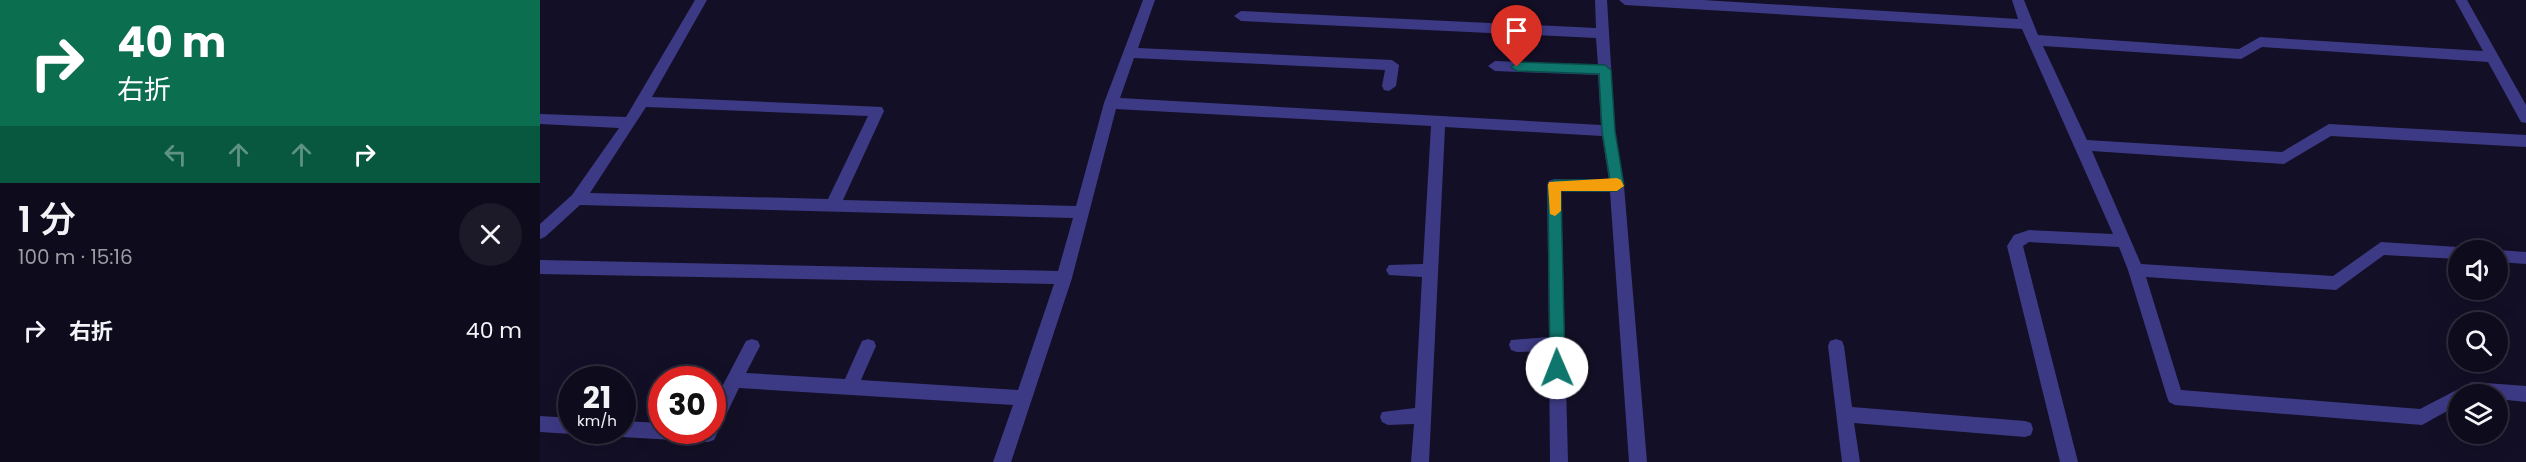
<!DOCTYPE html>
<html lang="ja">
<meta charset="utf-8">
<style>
body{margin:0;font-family:Poppins,"Noto Sans JP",sans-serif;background:#1c1929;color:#f1f3f6;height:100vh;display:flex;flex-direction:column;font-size:22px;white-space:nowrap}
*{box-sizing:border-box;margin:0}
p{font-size:20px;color:#9b9ba3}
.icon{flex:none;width:33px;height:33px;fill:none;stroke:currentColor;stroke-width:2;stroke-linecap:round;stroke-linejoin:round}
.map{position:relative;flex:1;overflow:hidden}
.side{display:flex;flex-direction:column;background:#0e0b1c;width:540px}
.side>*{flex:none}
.banner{background:#0b6e4f;color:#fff;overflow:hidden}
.fabs{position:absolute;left:1908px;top:240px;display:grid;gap:12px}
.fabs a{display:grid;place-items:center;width:60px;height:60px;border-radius:50%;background:#0e0b1c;box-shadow:0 6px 24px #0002,0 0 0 2px #2e2b3b;font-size:30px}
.speed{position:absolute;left:18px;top:366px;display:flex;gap:12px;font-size:30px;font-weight:700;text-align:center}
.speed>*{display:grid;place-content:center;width:78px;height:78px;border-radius:50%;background:#0e0b1c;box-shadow:0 6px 24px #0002,0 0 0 2px #2e2b3b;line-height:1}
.speed small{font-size:15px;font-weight:400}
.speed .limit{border:9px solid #d22;background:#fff;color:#111}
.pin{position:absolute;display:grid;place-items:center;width:51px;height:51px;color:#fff;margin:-62px -26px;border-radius:50% 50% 50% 0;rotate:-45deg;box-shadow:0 0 6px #0007}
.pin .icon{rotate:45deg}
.me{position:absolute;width:66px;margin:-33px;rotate:359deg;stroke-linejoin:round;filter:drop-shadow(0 0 4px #0008)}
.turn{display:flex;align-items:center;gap:21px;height:126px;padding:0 18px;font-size:27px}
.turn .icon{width:78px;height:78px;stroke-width:2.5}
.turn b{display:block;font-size:42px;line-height:51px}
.lanes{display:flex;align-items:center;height:57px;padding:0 18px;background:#0003;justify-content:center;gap:30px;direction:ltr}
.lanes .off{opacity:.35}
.round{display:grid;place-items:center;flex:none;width:63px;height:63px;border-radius:32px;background:#1c1929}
.head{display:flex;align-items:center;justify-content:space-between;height:102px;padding:0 18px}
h1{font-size:36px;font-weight:600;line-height:45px}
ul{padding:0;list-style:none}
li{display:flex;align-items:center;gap:18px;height:90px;padding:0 18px}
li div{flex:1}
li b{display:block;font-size:22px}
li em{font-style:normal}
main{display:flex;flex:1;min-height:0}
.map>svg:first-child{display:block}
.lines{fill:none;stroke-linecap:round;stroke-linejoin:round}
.minor{fill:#3d3a85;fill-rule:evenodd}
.route{fill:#0f766e;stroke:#0a4d48;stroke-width:1.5}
.slow{fill:#f59e0b}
</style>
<main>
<section class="side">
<div class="banner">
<div class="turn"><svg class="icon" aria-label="right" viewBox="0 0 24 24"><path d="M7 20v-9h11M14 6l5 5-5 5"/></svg><div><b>40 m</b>右折</div></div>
<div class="lanes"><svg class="icon off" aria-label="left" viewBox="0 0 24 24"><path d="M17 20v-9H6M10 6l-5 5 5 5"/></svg><svg class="icon off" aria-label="ahead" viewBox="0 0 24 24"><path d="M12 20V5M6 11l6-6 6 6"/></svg><svg class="icon off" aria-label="ahead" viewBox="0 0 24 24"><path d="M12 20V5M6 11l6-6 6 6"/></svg><svg class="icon" aria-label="right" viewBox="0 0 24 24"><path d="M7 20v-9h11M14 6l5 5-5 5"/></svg></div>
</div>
<div class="head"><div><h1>1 分</h1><p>100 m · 15:16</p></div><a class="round"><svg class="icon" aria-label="close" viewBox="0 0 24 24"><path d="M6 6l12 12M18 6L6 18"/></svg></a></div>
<ul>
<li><svg class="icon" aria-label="right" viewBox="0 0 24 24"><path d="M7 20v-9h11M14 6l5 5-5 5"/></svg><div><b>右折</b></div><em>40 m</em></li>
</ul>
</section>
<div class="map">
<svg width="1986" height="462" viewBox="0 0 1986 462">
<rect width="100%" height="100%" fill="#130f26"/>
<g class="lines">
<path class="minor" d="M155 0H167L112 97 342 107 344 111 303 200 536 206 564 103 603 0H615L598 48 852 60 859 65 856 86 849 91 844 90 842 86 845 70 594 58 580 98 1061 125 1058 75 955 71 948 66 955 61 1058 65 1056 38 701 21 694 16 701 11 1056 28 1055 0H1067L1075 131 1084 186 1107 462H1089L1070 192 1021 191 1028 462H1010L1009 351 977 352 971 350 969 345 971 340 1009 337 1007 185 1009 181 1014 179 1069 180 1062 136 905 127 889 462H871L874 424 848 425 842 422 840 417 842 412 875 408 882 277 849 275 846 270 849 265 883 264 891 126 576 109 532 278 471 462H453L473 405 199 388 174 440 168 442 82 437 76 435 74 430H82V421L122 423V430H172V406L206 341 212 339 218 341 220 346 206 373 305 379 322 341 328 339 334 341 336 346 321 380 478 390 514 284 0 274V260L518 271 533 218 40 205 5 237 0 239V224L32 195 79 128 0 124V114L86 117ZM106 107 328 116 288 199 50 193Z
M1079 0H1163L1478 19 1472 0H1484L1498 35 1699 49 1720 37 1943 51 1915 0H1927L1986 105V123L1981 122 1948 62 1722 47 1701 59 1503 46 1547 140 1742 152 1789 124 1986 135V147L1791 136 1744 164 1552 151 1601 264 1793 276 1841 242 1918 247 1924 250H1918V259L1844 255 1796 290 1606 277 1641 390 1880 409 1932 382 1986 386V402L1958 399V394H1918V405L1882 425 1635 405 1629 402 1627 397 1588 270 1579 247 1489 242 1483 246 1538 462H1520L1467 246 1474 235 1489 230 1573 234 1482 29 1085 5Z
M1955 250H1958L1986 252V264L1958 262V250Z
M1296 339 1302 341 1304 346 1312 407 1485 421 1491 423 1493 429 1491 435 1485 437 1314 423 1320 462H1302L1288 346 1290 341Z
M0 416 32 418V430H38L32 434 0 432Z"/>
</g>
<path class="route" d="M977 62 1065 65 1071 70 1075 131 1084 186 1077 191H1021L1025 368 1022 373 1017 375 1012 373 1010 368 1008 185 1014 180H1070L1062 131 1059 74 977 71 971 67Z"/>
<path class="slow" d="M1077 178 1081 180 1084 186 1077 191H1021V211L1015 216 1010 214 1008 185 1009 182Z"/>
</svg>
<div class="fabs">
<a><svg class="icon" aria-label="sound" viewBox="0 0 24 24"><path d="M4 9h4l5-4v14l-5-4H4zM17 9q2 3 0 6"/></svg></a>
<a><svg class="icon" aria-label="search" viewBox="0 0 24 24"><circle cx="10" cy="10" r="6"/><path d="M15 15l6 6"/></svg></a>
<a><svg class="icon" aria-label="layers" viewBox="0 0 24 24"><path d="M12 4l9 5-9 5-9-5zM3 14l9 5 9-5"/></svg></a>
</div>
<div class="speed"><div>21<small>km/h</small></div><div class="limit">30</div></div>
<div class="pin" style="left:977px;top:67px;background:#d93025"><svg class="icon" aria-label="arrive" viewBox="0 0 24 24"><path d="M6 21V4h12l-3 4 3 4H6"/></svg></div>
<svg class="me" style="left:1017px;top:368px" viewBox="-20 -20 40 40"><circle r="19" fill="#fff"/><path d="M0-13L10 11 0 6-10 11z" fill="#0f766e"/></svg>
</div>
</main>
